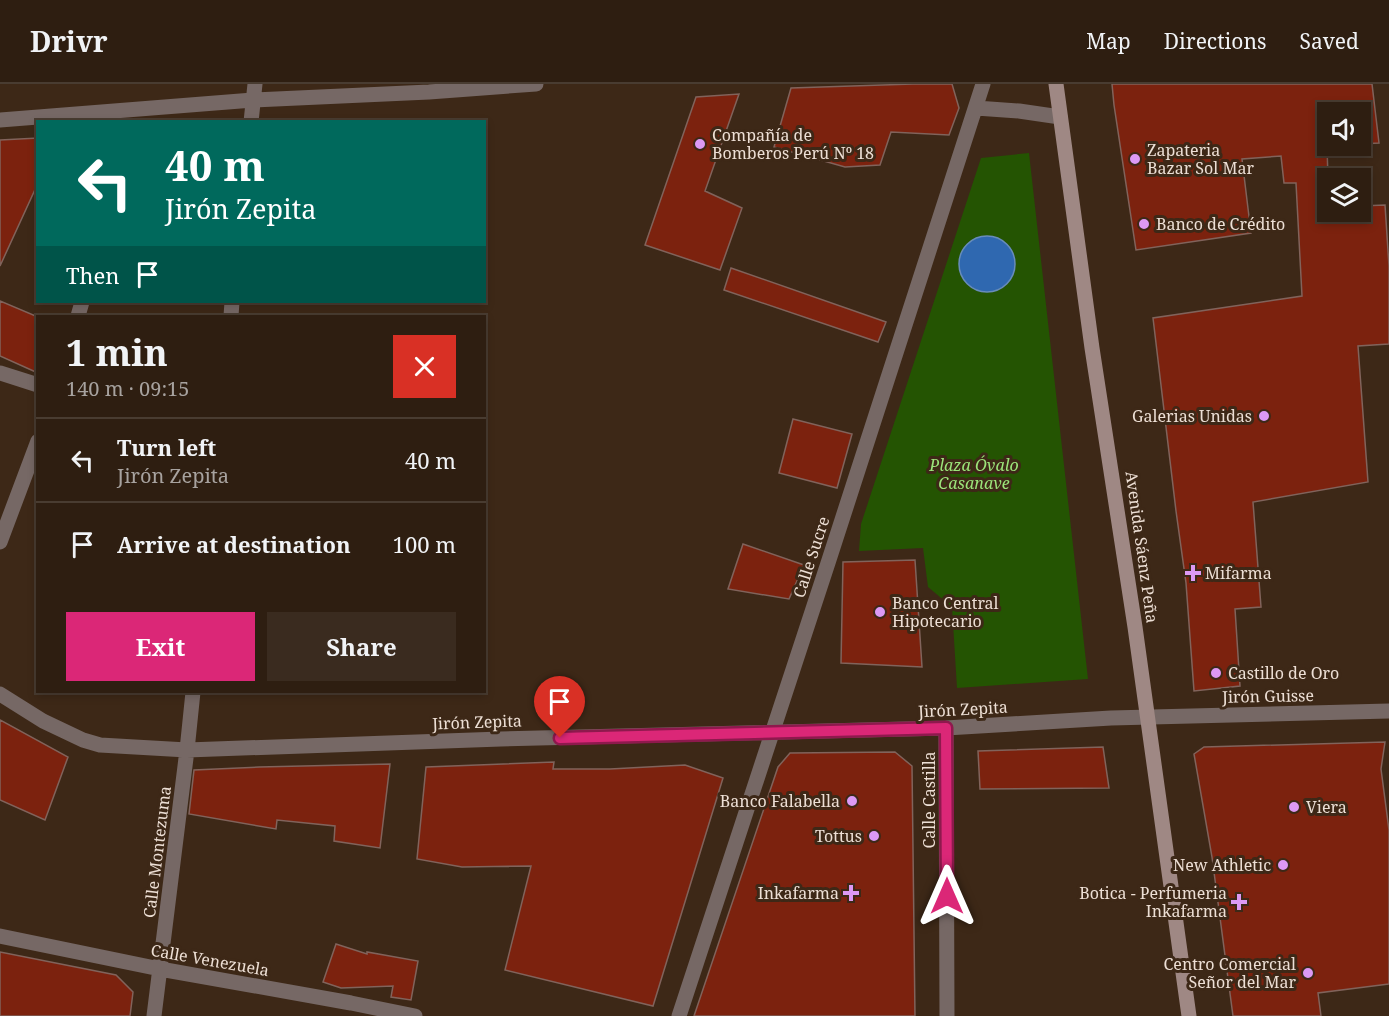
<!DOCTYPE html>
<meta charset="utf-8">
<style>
body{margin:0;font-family:"Noto Serif",serif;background:#3a2b1f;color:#f1f3f6;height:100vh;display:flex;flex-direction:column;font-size:22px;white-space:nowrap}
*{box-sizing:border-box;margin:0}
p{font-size:20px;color:#a7a29f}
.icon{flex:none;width:33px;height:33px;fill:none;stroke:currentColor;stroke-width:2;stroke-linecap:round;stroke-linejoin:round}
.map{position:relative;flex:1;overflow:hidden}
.details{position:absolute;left:36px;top:231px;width:450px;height:378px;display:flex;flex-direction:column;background:#2e1e11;border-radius:0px;box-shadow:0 3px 9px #0003,0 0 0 2px #493c31}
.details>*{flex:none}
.banner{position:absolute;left:36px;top:36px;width:450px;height:183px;border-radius:0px;box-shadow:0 3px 9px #0003,0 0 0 2px #493c31;background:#00695c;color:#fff;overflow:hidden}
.tools{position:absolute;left:1317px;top:18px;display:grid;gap:12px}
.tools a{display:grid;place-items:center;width:54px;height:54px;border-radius:0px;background:#2e1e11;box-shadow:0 3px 9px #0003,0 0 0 2px #493c31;font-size:30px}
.pin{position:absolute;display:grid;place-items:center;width:51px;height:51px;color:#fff;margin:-62px -26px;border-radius:50% 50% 50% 0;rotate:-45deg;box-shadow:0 0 6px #0007}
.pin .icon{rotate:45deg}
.me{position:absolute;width:66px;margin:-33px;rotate:0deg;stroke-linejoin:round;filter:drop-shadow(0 0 4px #0008)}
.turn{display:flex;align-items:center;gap:21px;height:126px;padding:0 30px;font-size:27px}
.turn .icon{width:78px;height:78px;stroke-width:2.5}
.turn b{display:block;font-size:42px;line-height:51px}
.then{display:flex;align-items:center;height:57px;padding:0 30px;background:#0003;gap:12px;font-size:22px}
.round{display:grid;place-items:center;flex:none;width:63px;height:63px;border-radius:0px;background:#3a2b1f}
.head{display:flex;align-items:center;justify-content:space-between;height:102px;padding:0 30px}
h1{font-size:36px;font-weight:700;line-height:45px}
.primary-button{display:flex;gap:12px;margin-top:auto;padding:12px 30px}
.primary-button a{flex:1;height:69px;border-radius:0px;background:#db2777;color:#fff;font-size:24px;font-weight:700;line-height:69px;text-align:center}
.primary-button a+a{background:#3a2b1f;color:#f1f3f6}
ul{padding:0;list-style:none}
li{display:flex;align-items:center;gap:18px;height:84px;padding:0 30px;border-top:2px solid #493c31}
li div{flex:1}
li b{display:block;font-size:22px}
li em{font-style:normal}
header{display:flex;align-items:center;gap:36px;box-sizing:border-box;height:84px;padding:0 30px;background:#2e1e11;border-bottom:2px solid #493c31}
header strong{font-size:28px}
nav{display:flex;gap:33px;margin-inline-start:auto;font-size:21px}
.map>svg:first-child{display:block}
.green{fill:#245402}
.water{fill:#2f68b0;stroke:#688cbb;stroke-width:1.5}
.building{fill:#7c220e;stroke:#81635b;stroke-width:1.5}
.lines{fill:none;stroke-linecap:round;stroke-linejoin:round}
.street{stroke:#766865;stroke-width:15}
.secondary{stroke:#9f8884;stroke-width:15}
.route-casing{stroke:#8e194d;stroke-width:15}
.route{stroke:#db2777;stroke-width:10}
.poi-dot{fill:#dc99f4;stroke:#3d2817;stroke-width:2}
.labels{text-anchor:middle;stroke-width:6;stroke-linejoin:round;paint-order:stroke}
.poi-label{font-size:16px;fill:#eddfd5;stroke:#3d2817;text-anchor:start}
.park-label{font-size:16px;font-style:italic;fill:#9ce57a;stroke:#3d2817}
.street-label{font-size:16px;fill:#eddfd5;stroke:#3d2817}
</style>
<header>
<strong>Drivr</strong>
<nav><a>Map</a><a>Directions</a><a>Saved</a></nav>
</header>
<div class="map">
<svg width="1389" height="932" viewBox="0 0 1389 932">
<rect width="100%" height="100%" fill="#3d2817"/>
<path class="green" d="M1029 69 1088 595 957 604 952 523 928 503 923 464 859 467 861 440 981 74Z"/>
<path class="water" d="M959 180a28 28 0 1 1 56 0a28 28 0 1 1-56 0Z"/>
<path class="building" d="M913 0H952L959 24 949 51 891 48 880 81 845 83 774 63 791 4Z
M1112 0H1372L1379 59 1360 60V28H1328V62H1347L1327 63 1328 94V128H1360V122L1385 121 1389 182V260L1358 262 1368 398 1253 418 1261 523 1235 525 1240 602 1194 607 1186 499 1176 427 1153 234 1302 212 1296 99H1284L1281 72 1242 75 1251 149 1136 166 1114 21Z
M739 10 705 107 742 124 720 186 645 161 696 13Z
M38 54V99L0 182V56Z
M731 184 886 238 878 258 724 206Z
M0 217 38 233V289L0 272Z
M793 335 852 350 837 404 779 389Z
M743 460 804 481 789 515 728 505Z
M915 476 922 583 841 579 843 478Z
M0 636 68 673 45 736 0 716Z
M1385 658 1381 685 1389 746V900L1318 909 1321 932H1233L1212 773 1194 670 1204 663Z
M1103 663 1109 704 980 705 978 667Z
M895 668 912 682 915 932H694L778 683 790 669Z
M554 678 553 685H610L685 681 723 694 653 922 505 886 531 782 462 783 417 775 426 683Z
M390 680 380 764 334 757 335 742 277 736 276 745 189 730 194 686 259 683Z
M336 860 367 870V868L418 877 411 916 391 913 393 902 341 904 323 898Z
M0 868 116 891 133 908 130 932H0Z"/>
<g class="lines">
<path class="street" d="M976 24 1019 27 1060 33
M0 36 253 16 429 8 536 0
M251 38 255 0
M78 232 82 218
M231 232 232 218
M0 289 38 301
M0 458 38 357
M0 610 43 637 83 656 100 661 187 666 501 655 946 644 1111 634 1389 627
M946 644 947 932
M0 852 160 885 351 919 415 932
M154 932 187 666 193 608
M679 932 828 479 983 0"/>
<path class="secondary" d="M1056 0 1092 264 1135 543 1189 932"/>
</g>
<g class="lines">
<defs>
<path id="route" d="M560 654 946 644 947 812"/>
</defs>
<use href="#route" class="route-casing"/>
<use href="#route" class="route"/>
</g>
<g class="poi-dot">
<circle cx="700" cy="60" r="6"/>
<circle cx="1135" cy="75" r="6"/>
<circle cx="1144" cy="140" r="6"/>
<circle cx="1264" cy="332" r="6"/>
<path d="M1190 480h6v6h6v6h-6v6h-6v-6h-6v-6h6z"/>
<circle cx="880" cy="528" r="6"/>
<circle cx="1216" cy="589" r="6"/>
<circle cx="852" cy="717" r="6"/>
<circle cx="1294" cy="723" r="6"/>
<circle cx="874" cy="752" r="6"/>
<circle cx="1283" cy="781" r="6"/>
<path d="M848 800h6v6h6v6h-6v6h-6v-6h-6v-6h6z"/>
<path d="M1236 809h6v6h6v6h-6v6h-6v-6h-6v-6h6z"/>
<circle cx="1308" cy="889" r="6"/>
</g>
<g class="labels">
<g class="poi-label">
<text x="712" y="57">Compañía de<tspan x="712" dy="18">Bomberos Perú Nº 18</tspan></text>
<text x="1147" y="72">Zapateria<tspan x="1147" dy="18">Bazar Sol Mar</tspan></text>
<text x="1156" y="146">Banco de Crédito</text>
<text x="1252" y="338" text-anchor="end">Galerias Unidas</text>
<text x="1205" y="495">Mifarma</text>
<text x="892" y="525">Banco Central<tspan x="892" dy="18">Hipotecario</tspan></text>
<text x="1228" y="595">Castillo de Oro</text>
<text x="840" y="723" text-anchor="end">Banco Falabella</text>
<text x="1306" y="729">Viera</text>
<text x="862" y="758" text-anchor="end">Tottus</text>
<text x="1271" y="787" text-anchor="end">New Athletic</text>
<text x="839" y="815" text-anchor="end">Inkafarma</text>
<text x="1227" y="815" text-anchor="end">Botica - Perfumeria<tspan x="1227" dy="18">Inkafarma</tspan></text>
<text x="1296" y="886" text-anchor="end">Centro Comercial<tspan x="1296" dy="18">Señor del Mar</tspan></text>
</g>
<g class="park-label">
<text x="974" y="387">Plaza Óvalo<tspan x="974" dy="18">Casanave</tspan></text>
</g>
<g class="street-label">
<text transform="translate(1142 463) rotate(82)" y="6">Avenida Sáenz Peña</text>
<text transform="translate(811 473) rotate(-72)" y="6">Calle Sucre</text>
<text transform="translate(1268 612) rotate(-1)" y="6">Jirón Guisse</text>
<text transform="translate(963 625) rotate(-3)" y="6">Jirón Zepita</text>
<text transform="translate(477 638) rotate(-2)" y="6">Jirón Zepita</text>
<text transform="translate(929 716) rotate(-90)" y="6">Calle Castilla</text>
<text transform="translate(157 768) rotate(-83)" y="6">Calle Montezuma</text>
<text transform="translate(210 876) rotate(10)" y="6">Calle Venezuela</text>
</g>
</g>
</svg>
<div class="tools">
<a><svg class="icon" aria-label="sound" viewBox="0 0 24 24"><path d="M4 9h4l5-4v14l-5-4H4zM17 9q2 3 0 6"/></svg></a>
<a><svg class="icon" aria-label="layers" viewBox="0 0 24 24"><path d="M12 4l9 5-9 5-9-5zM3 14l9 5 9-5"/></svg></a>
</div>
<div class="pin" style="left:560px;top:654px;background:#d93025"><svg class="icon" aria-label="arrive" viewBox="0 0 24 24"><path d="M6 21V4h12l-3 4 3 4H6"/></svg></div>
<svg class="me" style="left:947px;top:812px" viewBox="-20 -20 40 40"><path d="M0-17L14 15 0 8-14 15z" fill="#db2777" stroke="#fff" stroke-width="4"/></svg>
<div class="banner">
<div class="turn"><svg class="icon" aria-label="left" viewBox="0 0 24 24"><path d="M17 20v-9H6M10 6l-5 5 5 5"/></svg><div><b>40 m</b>Jirón Zepita</div></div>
<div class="then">Then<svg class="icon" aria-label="arrive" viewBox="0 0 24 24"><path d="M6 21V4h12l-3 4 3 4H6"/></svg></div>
</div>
<section class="details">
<div class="head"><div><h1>1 min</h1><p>140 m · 09:15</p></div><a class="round" style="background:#d93025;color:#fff"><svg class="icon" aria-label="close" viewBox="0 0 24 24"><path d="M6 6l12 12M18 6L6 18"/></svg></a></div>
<ul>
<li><svg class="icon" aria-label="left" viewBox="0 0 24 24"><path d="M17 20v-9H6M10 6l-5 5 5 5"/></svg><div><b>Turn left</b><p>Jirón Zepita</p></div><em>40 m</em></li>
<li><svg class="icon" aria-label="arrive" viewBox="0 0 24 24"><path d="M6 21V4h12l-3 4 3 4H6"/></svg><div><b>Arrive at destination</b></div><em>100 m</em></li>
</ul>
<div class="primary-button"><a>Exit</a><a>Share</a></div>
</section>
</div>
